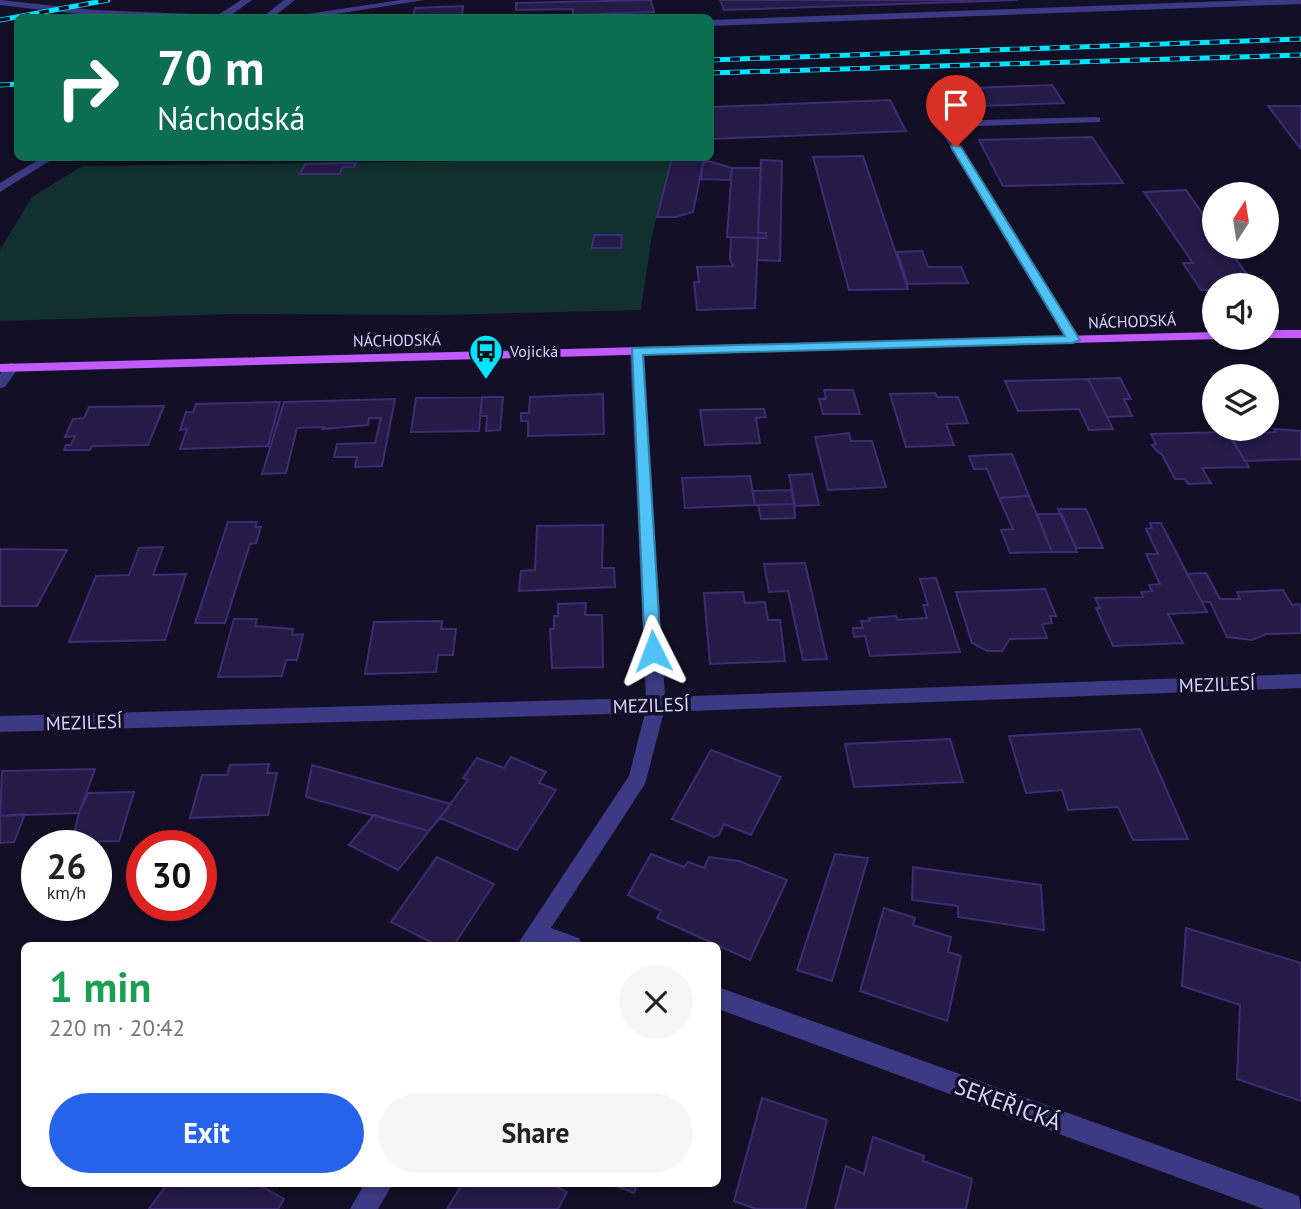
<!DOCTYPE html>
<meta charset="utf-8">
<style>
body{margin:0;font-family:"PT Sans",sans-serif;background:#f6f6f6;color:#222;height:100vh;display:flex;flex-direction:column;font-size:26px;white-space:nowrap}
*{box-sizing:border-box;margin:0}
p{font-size:23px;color:#767676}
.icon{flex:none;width:38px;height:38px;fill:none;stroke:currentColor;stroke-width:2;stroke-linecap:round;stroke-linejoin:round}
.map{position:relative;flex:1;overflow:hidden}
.drawer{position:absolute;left:21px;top:942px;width:700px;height:245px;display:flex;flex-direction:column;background:#fff;border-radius:10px;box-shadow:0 4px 10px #0003}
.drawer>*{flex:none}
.top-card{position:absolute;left:14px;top:14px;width:700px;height:147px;border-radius:10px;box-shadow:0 4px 10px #0003;background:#0b6e4f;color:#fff;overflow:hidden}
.needle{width:46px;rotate:12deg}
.fabs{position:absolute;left:1202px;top:182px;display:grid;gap:14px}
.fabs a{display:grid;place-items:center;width:77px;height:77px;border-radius:50%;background:#fff;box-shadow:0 4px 10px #0003;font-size:35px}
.speed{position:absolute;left:21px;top:830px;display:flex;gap:14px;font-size:35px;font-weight:700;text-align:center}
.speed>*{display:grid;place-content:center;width:91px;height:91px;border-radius:50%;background:#fff;box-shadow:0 4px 10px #0003;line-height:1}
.speed small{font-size:18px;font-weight:400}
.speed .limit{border:10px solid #d22;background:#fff;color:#111}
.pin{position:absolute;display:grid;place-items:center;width:60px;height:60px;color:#fff;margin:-72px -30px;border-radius:50% 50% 50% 0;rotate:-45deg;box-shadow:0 0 7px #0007}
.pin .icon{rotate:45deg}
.me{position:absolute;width:77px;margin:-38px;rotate:357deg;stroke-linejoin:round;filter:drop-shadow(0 0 5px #0008)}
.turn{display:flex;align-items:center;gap:24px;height:147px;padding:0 28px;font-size:32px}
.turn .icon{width:91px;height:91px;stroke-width:2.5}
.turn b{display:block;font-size:49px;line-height:60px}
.round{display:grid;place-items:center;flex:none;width:74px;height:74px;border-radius:37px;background:#f6f6f6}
.summary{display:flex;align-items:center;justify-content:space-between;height:119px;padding:0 28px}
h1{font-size:42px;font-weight:800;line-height:52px;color:#1e9e55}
.primary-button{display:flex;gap:14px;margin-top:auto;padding:14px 28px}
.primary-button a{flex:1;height:80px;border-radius:42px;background:#2563eb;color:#fff;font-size:28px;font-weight:800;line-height:80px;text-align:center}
.primary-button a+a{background:#f6f6f6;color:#222}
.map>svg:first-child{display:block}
.green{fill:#12302f}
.building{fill:#241b47;stroke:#3b2d73;stroke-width:2}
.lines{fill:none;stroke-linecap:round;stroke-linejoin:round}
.minor{fill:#3d3a85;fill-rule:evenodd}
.major{fill:#c25bff;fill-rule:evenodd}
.rail-casing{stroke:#00e5ff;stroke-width:5}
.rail{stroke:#130f26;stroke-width:3.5;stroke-dasharray:10;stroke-linecap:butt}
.route{fill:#4fc3f7;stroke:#337fa1;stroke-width:2}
.labels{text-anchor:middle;stroke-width:7;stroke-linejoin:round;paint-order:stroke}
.far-street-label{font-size:16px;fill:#d9d4ff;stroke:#130f26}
.far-poi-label{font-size:16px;fill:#d9d4ff;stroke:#130f26;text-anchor:start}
.street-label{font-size:19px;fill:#d9d4ff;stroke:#130f26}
.near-street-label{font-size:23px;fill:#d9d4ff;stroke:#130f26}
</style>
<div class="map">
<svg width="1301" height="1209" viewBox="0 0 1301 1209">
<rect width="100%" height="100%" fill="#130f26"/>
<path class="green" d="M672 158 652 235 641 310 440 315 230 314 0 321V250L32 197 82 166Z"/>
<path class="building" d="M651 0 654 12 573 15V9L516 10V3Z
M720 0H1018L724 10Z
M463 6 462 15 413 17 415 8Z
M1052 85 1064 103 983 106 970 88Z
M890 100 906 131 710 139V107Z
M1268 106H1301V149Z
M1092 137 1123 183 1003 186 979 140Z
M863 156 908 289 849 290 813 157Z
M672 158 708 161 703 163 693 212 676 217H657Z
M761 160 782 161 780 261 757 260 758 238H766V233H758Z
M708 161 732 168 730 180 701 179 703 163Z
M356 163 354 167H342L340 174H300L305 164Z
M732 168H761L758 233H766V238L727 237Z
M1186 190 1214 230V247H1227L1255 285H1214V290H1201L1183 263H1193L1144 192Z
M594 235H622L621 248H592Z
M731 237 758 238 755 308 697 310 694 282H699L697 267 733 266 730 259Z
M922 251 928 267H961L968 283 908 284 897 252Z
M1120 378 1131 399H1124L1132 416 1107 417 1088 379Z
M1088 379 1113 429 1089 430 1079 409 1018 411 1005 381Z
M824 390H853L860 414H823L819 399H826Z
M935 393 937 397H958L968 423 946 424 954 445 906 447 890 394Z
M603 394 604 434 528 436V421H521V413H529L530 397Z
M482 397 479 431 411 432 416 398Z
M482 397H503L500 430 486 431 487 416H480Z
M395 399 382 466 355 467 357 457H334L337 444 375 443 381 418H369L368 425 323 429 324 427 297 428 286 473 262 474 284 402Z
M280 402 268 446 180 449 187 429 180 430 186 412H193L196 404Z
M164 406 148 445 92 446 90 450H64L66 445H71L75 436 65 437 73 419 84 418 89 407Z
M754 409H764L766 417 756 418 760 443 705 445 700 410Z
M1274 429 1301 431V459L1245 461 1228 434 1276 432Z
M1228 432 1249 467 1202 468 1211 483 1188 484 1185 479H1175L1162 455 1155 449 1152 445 1156 444 1151 434Z
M849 433 851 441H872L886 487 828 490 815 437Z
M1012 454 1029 496 999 498 987 469H974L969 456Z
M812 474 819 505 795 506 789 475Z
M750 476 755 505 685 508 682 478Z
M791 490 794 504 755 505 752 491Z
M1029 496 1052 552 1010 553 1001 530 1013 529 999 498Z
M794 504 795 518 761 519 758 505Z
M1058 509H1086L1103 548H1076Z
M1037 514H1062L1077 552H1052Z
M228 522H257L255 527H261L256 543 250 544 225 623H195Z
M1150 523H1161L1207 612 1168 614 1183 643 1113 646 1096 608H1100L1095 598 1143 597 1141 592 1152 591 1149 585 1160 584 1146 554H1158L1146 529 1152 528Z
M603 525 602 568H614L615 587 519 591 521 571 535 570 537 526Z
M163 547 153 575 186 574 165 640 69 642 96 576 129 575 139 548Z
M0 549 67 550 37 606H0Z
M805 563 827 659 803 660 788 591 769 592 764 564Z
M1206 573 1220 599H1240L1237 592 1283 590 1292 605 1299 604 1301 608V633L1266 634 1252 640 1227 637 1210 602H1202L1187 574Z
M936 578 960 652 870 656 865 636 854 637 853 628H863L861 621H870L869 618 896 616 898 620 927 618 923 605H928L920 579Z
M1045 589 1056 616H1050L1052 623 1042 624 1047 638 1010 639 1002 651H987L972 643 956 592Z
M743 592 745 603 765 602 768 620H780L785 661 710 664 704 593Z
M586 603 585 615H602L603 667 552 668 550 629H554V616H558V604Z
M234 619H257L255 626 293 629 292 635 303 634 297 660H286L282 676 218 677Z
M442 621 441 629H456L453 655H438L436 672 365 674 374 622Z
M1140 729 1188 839 1133 840 1118 807 1068 810 1062 790 1026 793 1009 736Z
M950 739 963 782 854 787 845 744Z
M711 750 781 777 751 835 724 824 719 835 714 837 672 819Z
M511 757 546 772 539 783 556 790 517 850 440 818 468 780 463 778 477 758 504 768Z
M269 764 267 773H277L268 815 190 818 202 775H227L230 765Z
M312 765 451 804 429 831 306 797Z
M95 769 79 813 0 816 2 771Z
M134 792 119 841 72 842 79 813 88 793Z
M25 814 14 842 0 843V816Z
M374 815 429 831 398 870 349 845Z
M651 854 684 867 688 862 704 868 709 857 739 861 787 880 750 960 657 918 661 911 628 895Z
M835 854 868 858 832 981 797 970Z
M437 857 494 884 454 945H437L391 922Z
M913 867 1041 885 1044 930 958 917V906L912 900Z
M884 908 915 918 913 925 951 937 948 952 961 956 947 1021 860 991Z
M1186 928 1301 963V1101L1237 1079 1240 1005 1182 986Z
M762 1098 827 1120 805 1209H756L734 1201Z
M873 1137 924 1156 923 1161 972 1179 966 1209H835L846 1166 864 1174Z
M168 1183H256L284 1199 278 1209H149Z
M463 1183H549L567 1192 558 1209H447Z
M609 1183H638L634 1193Z"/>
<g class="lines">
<path class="minor" d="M0 0 94 10 218 15 241 0H252L227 18 94 16 0 5Z
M284 0H295L272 18H261Z
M400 0H425L310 18H281Z
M1255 0H1301V4L710 26V20Z
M1096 117 1100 118V122L949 127 1080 340 1073 344 1066 340 937 124 942 121Z
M41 158H54L0 192V183Z
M637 347 644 351 665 697 1301 674V688L664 712 645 784 551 928 579 938 582 945H517L629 776 645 713 0 732V716L646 698 630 351Z
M12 363 19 367 5 387 0 388V374L7 364Z
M718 987 1299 1196 1301 1209H1264L718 1009Z
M365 1183H393L378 1209H350Z"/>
<path class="major" d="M1267 330H1301V338H1267Z
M1214 332V338L1219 339 0 372V364Z"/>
<defs>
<path id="rail" d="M0 20 108 0
M710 60 1301 39
M710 73 1301 55
M0 85 18 84"/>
</defs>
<use href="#rail" class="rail-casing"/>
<use href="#rail" class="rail"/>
</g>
<path class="route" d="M953 145 961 147 1080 340 1073 343 643 355 661 651 659 655H647L645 651 632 348 1065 336 951 147Z"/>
<defs>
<symbol id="bus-pin" viewBox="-11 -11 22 30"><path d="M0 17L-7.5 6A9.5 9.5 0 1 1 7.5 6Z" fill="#00e5ff" stroke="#130f26"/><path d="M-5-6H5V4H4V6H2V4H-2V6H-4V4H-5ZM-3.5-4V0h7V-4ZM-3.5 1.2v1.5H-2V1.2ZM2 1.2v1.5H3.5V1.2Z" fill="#111"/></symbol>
</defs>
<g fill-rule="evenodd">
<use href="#bus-pin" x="467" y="332" width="38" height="52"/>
</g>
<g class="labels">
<g class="far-street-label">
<text transform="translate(1132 321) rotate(-2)" y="6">NÁCHODSKÁ</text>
<text transform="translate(397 340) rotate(-1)" y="6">NÁCHODSKÁ</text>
</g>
<g class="far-poi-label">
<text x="510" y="357">Vojická</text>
</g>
<g class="street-label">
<text transform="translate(1217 684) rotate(-2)" y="7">MEZILESÍ</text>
<text transform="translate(651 705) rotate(-2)" y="7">MEZILESÍ</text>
<text transform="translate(84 722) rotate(-2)" y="7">MEZILESÍ</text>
</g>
<g class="near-street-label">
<text transform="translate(1008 1104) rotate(20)" y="8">SEKEŘICKÁ</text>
</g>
</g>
</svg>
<div class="fabs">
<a><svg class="needle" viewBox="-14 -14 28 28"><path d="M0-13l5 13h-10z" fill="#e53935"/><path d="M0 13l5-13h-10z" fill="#767676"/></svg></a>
<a><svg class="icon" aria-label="sound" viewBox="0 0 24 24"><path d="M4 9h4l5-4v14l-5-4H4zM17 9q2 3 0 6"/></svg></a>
<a><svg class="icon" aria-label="layers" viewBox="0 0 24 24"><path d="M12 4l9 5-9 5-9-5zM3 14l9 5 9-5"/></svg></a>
</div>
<div class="speed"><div>26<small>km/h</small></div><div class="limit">30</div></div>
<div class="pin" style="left:956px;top:147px;background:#d93025"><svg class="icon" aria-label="arrive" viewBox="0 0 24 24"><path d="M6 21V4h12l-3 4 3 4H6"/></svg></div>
<svg class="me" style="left:653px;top:651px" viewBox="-20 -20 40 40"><path d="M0-17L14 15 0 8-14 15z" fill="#4fc3f7" stroke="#fff" stroke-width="4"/></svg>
<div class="top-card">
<div class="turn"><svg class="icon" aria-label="right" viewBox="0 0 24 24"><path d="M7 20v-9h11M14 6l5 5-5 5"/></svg><div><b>70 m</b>Náchodská</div></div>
</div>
<section class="drawer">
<div class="summary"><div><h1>1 min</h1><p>220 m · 20:42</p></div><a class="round"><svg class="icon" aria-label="close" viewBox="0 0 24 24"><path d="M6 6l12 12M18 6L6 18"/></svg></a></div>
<div class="primary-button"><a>Exit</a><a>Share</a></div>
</section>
</div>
